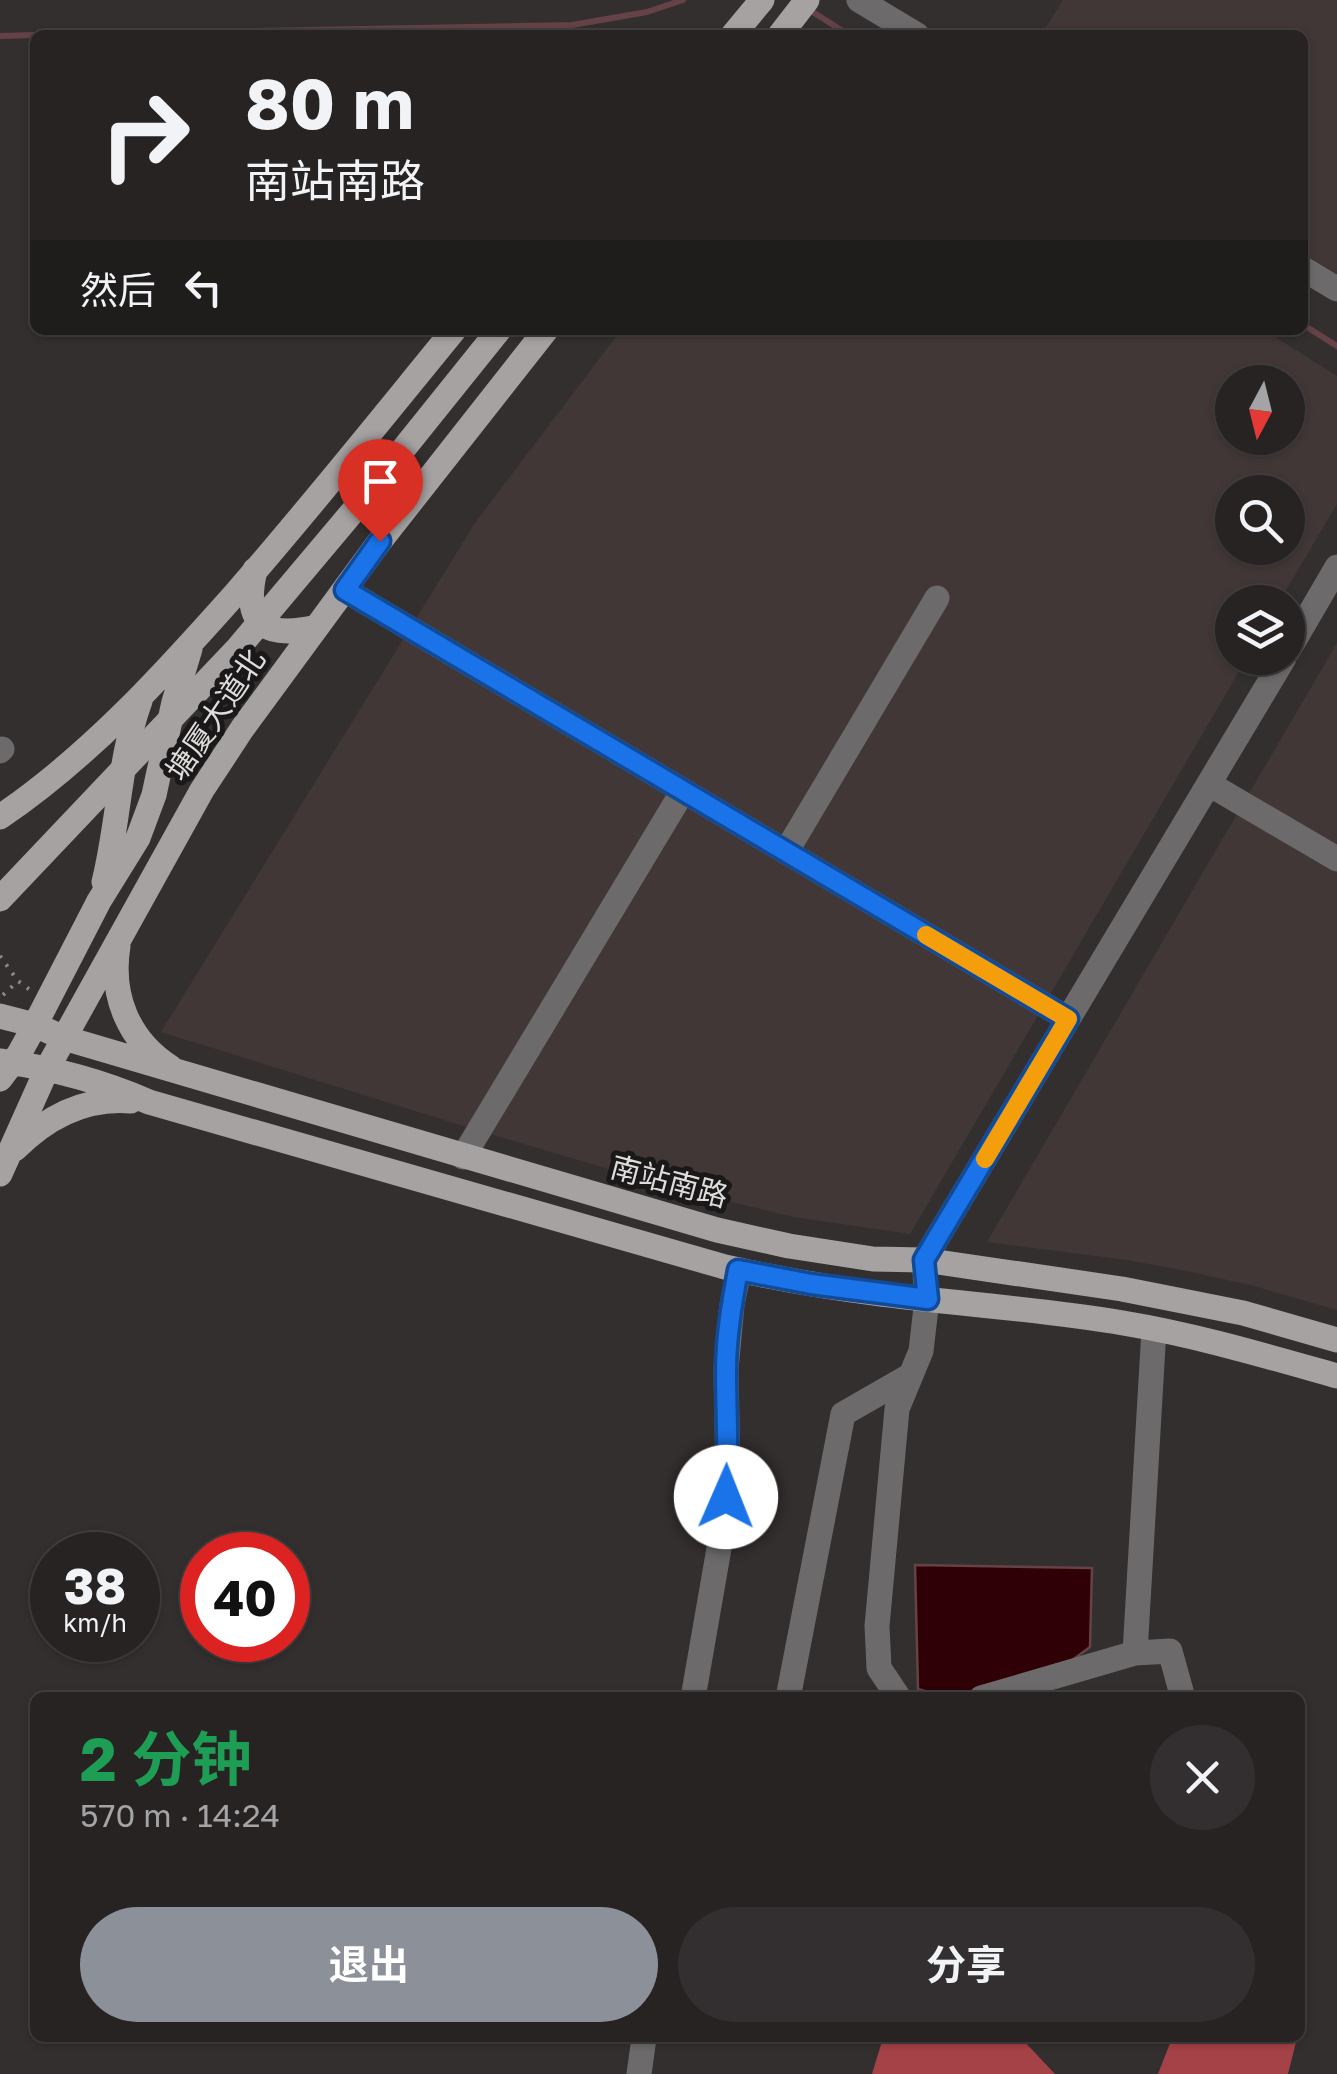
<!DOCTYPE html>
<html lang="zh">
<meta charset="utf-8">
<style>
body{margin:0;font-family:"Golos Text","Noto Sans SC",sans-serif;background:#332f30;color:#f1f3f6;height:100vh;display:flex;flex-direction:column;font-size:38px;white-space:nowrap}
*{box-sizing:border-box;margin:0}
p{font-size:32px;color:#a4a4a6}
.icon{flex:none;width:55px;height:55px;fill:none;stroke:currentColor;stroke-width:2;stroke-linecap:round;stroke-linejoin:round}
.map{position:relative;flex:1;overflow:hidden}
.sheet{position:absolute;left:30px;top:1692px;width:1275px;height:350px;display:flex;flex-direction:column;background:#272323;border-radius:15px;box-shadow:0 2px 8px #0004,0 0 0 2px #434041}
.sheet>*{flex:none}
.banner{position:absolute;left:30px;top:30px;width:1278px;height:305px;border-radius:15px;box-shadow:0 2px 8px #0004,0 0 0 2px #434041;background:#272323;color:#f1f3f6;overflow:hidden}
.needle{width:65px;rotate:187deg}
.tools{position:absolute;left:1215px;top:365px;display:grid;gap:20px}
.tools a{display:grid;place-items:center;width:90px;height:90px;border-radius:50%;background:#272323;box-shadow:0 2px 8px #0004,0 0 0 2px #434041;font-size:50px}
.speed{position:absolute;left:30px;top:1532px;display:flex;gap:20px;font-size:50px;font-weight:700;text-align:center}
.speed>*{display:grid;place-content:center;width:130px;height:130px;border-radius:50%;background:#272323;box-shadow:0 2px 8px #0004,0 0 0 2px #434041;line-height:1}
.speed small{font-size:25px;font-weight:400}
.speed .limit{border:15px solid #d22;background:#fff;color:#111}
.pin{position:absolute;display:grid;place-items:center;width:85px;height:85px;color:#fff;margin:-102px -42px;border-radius:50% 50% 50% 0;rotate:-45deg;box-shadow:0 0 10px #0007}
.pin .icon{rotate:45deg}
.me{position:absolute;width:110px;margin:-55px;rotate:1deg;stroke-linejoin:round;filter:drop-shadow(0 0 8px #0008)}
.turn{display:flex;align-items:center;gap:35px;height:210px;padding:0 50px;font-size:45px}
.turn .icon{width:130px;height:130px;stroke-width:2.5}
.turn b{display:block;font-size:70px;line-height:85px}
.then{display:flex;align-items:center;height:95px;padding:0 50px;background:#0003;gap:20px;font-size:38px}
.round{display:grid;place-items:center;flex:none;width:105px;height:105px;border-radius:52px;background:#332f30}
.overview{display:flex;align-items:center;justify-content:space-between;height:170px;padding:0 50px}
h1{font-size:60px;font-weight:700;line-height:75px;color:#1e9e55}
.button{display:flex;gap:20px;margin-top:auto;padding:20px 50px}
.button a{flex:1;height:115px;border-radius:60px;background:#8c9099;color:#fff;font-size:40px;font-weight:700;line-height:115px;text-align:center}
.button a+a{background:#332f30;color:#f1f3f6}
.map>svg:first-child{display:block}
.built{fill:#423737;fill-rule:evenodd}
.forest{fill:#a44247}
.water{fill:#2f0006;stroke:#644246;stroke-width:2.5}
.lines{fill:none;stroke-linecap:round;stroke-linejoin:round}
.stream{stroke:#644246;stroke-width:6}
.path{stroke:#8c8888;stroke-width:4;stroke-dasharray:2.5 8;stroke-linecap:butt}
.minor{stroke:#6c6a6a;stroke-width:25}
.major{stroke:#a7a2a2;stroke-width:25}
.major-bridge{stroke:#a7a2a2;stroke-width:25}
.route-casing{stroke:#114b97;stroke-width:25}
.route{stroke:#1a73e8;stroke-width:18}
.slow{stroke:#f59e0b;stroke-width:18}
.labels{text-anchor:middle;stroke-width:10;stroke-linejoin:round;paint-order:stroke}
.street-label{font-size:30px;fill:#dfdcdc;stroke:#1a1818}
</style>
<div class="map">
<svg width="1337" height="2074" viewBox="0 0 1337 2074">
<rect width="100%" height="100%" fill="#342f2f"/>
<path class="built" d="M1063 0H1337V274L1303 253 1302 35H1041Z
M621 330H1264L1337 376V504L1279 602H1232V658H1247L910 1234 794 1217 672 1188 470 1128 161 1032 475 523ZM1232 382H1288V438H1232ZM1232 492H1288V548H1232Z
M1337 643V1310L1250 1285 1187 1271 1127 1260 987 1242Z"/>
<path class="forest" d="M883 2038H1021L1055 2074H872Z
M1172 2038H1297L1288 2074H1158Z"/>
<path class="water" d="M915 1565 1092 1568 1090 1647 1056 1672 957 1697H945L918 1689Z"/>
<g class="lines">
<path class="stream" d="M808 9 849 35
M51 35 572 25 647 12 683 0
M0 36 35 35
M1302 324 1337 346"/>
<path class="path" d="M0 956 18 981 30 990
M3 995 18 981"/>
<path class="minor" d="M859 0 917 35
M1302 268 1337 289
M345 590 1068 1019
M1288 651 1337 567
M0 751 2 749
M1209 784 1337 859
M786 852 937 598
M463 1157 683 791
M1135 1653 1154 1329
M693 1698 725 1514 728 1473 726 1369 732 1305 739 1270
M788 1698 843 1414 911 1375
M899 1698 879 1668 877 1626 897 1409 921 1351 927 1299 924 1260 1284 658
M981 1698 1135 1653 1170 1651 1183 1698
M639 2074 644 2038"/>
<path class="major" d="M733 35 762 0
M780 35 807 0
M255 570C242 625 266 639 317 627
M0 817C90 756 164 674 236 593 311 507 382 418 454 330
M104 882C119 822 119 759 140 701
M118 946C110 995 128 1040 170 1067
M0 1016 35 1025 64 1038 717 1230 789 1246 873 1259 924 1260 1122 1289 1243 1313 1337 1340
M0 1061C51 1068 101 1081 149 1102L725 1267C774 1278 824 1287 874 1293 957 1304 1041 1309 1123 1323 1196 1335 1266 1356 1337 1376
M0 1079 19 1054 35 1025 99 901 138 838 154 795 174 702 190 649
M15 1149C47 1117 85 1097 131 1101
M0 1174 47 1069 202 790 242 729 380 541 546 330"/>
<path class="major-bridge" d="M0 899 238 648 360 503 499 330"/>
</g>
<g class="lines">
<defs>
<path id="route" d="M380 541 345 590 1068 1019 924 1260 928 1299 811 1284 738 1270C732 1303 726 1337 726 1371 726 1413 729 1455 726 1497"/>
</defs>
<use href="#route" class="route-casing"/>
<use href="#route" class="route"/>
<path class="slow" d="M926 935 1068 1019 985 1159"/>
</g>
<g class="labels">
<g class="street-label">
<text transform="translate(216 715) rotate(-56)" y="10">塘厦大道北</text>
<text transform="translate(669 1182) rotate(15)" y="10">南站南路</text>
</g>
</g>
</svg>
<div class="tools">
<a><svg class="needle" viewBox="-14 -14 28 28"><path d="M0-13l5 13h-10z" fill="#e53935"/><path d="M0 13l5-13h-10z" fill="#a4a4a6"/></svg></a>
<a><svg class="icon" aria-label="search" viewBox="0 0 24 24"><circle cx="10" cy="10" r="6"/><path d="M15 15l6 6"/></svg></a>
<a><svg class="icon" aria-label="layers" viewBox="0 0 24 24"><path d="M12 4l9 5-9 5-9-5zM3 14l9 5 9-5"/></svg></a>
</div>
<div class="speed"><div>38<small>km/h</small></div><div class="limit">40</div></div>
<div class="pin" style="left:380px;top:541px;background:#d93025"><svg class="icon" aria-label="arrive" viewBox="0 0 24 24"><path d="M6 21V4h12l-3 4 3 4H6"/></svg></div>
<svg class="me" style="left:726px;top:1497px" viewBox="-20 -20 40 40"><circle r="19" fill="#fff"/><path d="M0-13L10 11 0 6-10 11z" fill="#1a73e8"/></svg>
<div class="banner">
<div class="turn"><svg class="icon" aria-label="right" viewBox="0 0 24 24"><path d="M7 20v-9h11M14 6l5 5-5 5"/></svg><div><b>80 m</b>南站南路</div></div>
<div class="then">然后<svg class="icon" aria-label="left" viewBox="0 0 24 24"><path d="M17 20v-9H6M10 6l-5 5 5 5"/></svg></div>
</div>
<section class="sheet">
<div class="overview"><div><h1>2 分钟</h1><p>570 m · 14:24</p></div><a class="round"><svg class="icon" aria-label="close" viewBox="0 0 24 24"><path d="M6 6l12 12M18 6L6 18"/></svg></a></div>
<div class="button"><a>退出</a><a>分享</a></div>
</section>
</div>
